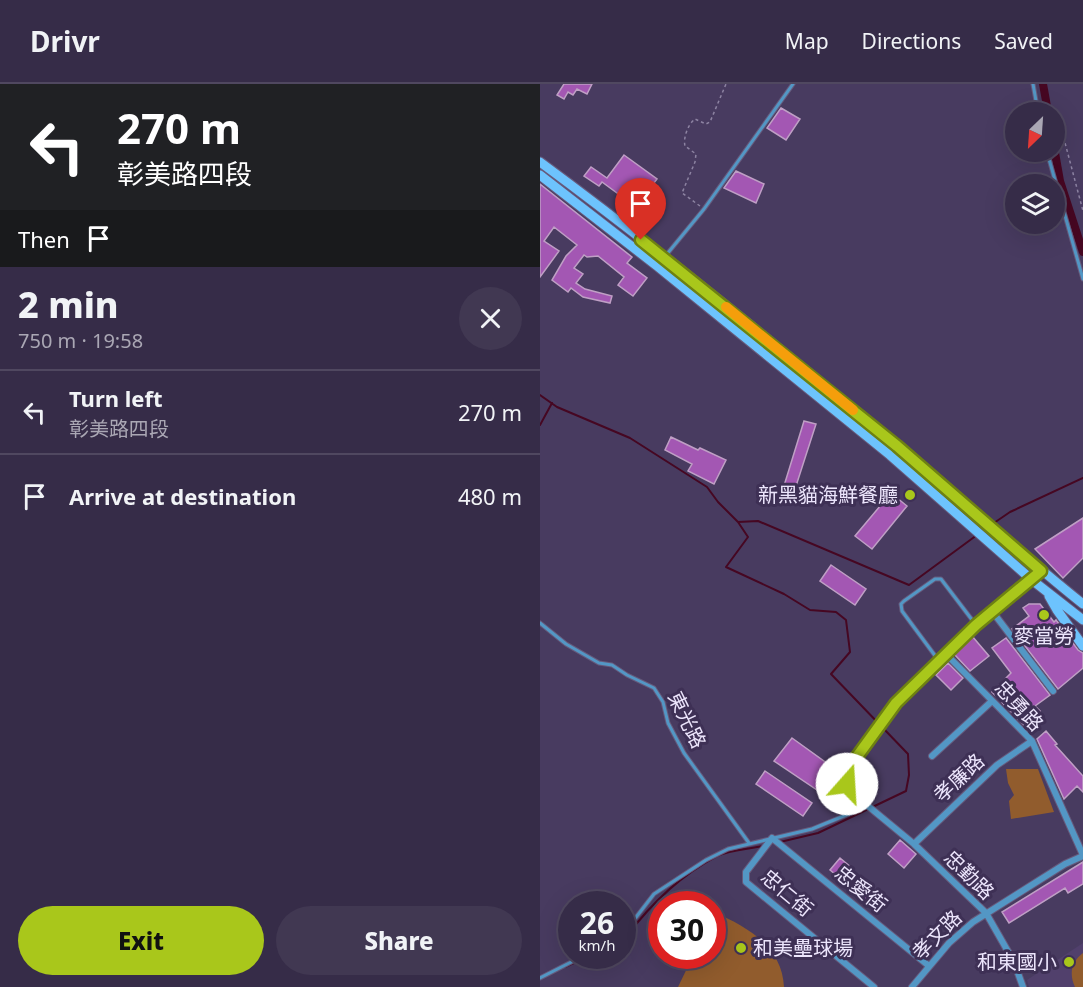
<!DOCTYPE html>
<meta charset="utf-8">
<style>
body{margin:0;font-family:"Noto Sans","Noto Sans TC",sans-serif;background:#413852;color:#f1f3f6;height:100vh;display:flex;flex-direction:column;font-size:22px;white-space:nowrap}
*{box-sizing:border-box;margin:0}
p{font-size:20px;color:#aaa7b4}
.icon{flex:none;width:33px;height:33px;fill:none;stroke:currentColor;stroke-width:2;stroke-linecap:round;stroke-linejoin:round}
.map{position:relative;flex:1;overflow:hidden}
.drawer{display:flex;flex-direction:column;background:#362c48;width:540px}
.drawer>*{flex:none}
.hud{background:#202124;color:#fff;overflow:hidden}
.needle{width:39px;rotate:205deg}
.fabs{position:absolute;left:465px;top:18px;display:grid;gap:12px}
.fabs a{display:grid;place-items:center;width:60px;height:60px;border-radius:50%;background:#362c48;box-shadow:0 6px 24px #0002,0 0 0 2px #504860;font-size:30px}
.speed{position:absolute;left:18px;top:807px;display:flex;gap:12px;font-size:30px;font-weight:700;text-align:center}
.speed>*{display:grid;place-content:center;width:78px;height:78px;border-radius:50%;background:#362c48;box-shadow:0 6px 24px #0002,0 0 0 2px #504860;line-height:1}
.speed small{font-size:15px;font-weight:400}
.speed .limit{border:9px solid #d22;background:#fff;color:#111}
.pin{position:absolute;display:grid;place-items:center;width:51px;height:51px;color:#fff;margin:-62px -26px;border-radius:50% 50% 50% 0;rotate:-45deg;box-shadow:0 0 6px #0007}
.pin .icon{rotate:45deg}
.me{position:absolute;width:66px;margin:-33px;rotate:19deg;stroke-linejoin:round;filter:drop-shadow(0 0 4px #0008)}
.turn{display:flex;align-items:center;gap:21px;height:126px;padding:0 18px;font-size:27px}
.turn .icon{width:78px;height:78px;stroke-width:2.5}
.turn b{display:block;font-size:42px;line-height:51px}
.then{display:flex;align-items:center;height:57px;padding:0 18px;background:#0003;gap:12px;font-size:22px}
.round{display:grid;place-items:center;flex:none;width:63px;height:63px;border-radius:32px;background:#413852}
.head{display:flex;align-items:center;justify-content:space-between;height:102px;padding:0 18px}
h1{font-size:36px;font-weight:800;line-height:45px}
.primary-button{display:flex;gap:12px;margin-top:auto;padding:12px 18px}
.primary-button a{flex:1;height:69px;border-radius:36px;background:#a9c71b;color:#111;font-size:24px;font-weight:800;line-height:69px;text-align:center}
.primary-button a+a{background:#413852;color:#f1f3f6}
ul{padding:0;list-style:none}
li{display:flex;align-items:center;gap:18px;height:84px;padding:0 18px;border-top:2px solid #504860}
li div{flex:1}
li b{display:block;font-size:22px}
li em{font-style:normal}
header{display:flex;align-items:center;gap:36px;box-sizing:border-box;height:84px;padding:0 30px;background:#362c48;border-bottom:2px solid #504860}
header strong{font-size:28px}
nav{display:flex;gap:33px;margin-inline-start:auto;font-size:21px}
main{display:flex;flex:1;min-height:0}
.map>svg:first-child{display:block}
.built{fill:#51406c}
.green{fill:#915c2d}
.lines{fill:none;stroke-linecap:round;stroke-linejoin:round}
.stream{stroke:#460722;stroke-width:2}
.canal{stroke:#460722;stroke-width:8}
.building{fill:#a357b3;stroke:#bf9fc5;stroke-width:1.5}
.service-casing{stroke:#665a7c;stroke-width:5}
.minor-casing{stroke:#665a7c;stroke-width:8}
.secondary-casing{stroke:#665a7c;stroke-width:11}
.path{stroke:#8d83a2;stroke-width:1.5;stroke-dasharray:3 3;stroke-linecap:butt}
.service{stroke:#5397c5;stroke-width:3}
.minor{stroke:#5397c5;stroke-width:6}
.secondary{stroke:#6dc3fd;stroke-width:9}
.route-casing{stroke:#6e8112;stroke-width:15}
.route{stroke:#a9c71b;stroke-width:10}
.slow{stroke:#f59e0b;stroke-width:10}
.poi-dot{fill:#a9c71b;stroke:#3e3055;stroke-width:2}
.labels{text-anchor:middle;stroke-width:6;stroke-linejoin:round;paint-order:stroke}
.poi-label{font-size:20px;fill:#ece5fc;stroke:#3e3055;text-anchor:end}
.street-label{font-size:20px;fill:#ece5fc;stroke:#3e3055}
</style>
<header>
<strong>Drivr</strong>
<nav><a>Map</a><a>Directions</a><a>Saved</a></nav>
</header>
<main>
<section class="drawer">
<div class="hud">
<div class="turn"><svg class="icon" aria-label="left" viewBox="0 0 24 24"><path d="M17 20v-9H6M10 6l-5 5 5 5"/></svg><div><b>270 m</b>彰美路四段</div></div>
<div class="then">Then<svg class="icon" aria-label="arrive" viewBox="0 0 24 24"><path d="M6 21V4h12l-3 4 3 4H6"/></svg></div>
</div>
<div class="head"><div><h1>2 min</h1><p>750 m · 19:58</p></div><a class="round"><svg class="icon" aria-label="close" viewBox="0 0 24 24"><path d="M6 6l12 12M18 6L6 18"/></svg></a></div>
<ul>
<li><svg class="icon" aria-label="left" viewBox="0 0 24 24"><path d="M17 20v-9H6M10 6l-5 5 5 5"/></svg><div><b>Turn left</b><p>彰美路四段</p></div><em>270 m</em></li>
<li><svg class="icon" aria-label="arrive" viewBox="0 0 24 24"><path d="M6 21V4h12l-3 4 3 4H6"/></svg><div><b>Arrive at destination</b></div><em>480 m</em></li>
</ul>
<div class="primary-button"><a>Exit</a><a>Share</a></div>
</section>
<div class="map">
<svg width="543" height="903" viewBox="0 0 543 903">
<rect width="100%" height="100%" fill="#483b60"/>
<path class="built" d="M543 859V903H489L487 896Z"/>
<path class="green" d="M466 685H498L514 728 471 735 469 717 474 711 468 699Z
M174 828C207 843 242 862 244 903H138L153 872H172Z
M543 869V903H535C529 890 531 878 543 869Z"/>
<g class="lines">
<path class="stream" d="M0 311 17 323 90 354 167 403 178 418 198 438 218 437 369 501 437 451
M0 341 12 319
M198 438 208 453 186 483 244 510 270 526 296 528 306 536 310 568 291 590 368 670 369 691 366 707 278 749 240 758
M451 441 470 428 543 394
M82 855 86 853C110 821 141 791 177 772 190 766 209 765 223 762
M25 883 49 872"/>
<path class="canal" d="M503 0 508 28
M514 63 520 97 543 168"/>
</g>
<path class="building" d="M24 0H52L47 10 37 5 33 11 28 8 24 15 17 11Z
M241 24 260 35 246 56 227 44Z
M84 71 117 95 96 123 62 98 59 102 44 92 51 83 67 94Z
M196 87 224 100 216 119 184 104Z
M0 100 92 173 87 179 107 194 93 212 78 201 84 193 58 172 47 173 44 171 34 184 43 190 36 199 45 205 72 212 70 219 43 213 31 204 28 208 12 196 26 172 37 161 14 143 4 157 19 167 0 193Z
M264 337 276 340 256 402 254 401 248 421 239 418Z
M131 353 158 366 160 364 186 376 174 400 148 387 152 380 125 366Z
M351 409 367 422 332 465 315 452Z
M543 434V474L523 494 495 465Z
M291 481 326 505 315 521 280 497Z
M489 520H500L514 538 516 536 538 566 543 569V584L518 605 472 545 489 532 483 524Z
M432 552 449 572 430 587 414 570Z
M466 554 510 611 495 622 500 627 484 641 452 608 471 589 452 564Z
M408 579 423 594 411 606 396 591Z
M506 647 517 660 515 661 543 692V708L537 702 524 715 497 655Z
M252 654 295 685 280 708 234 677Z
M225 687 272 719 263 732 216 700Z
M360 756 376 770 364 784 348 770Z
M300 774 312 784 302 796 290 786Z
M543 778V800L528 809 525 804 469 839 462 828Z
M326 797 338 807 329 819 316 809Z"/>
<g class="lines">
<defs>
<path id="service" d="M493 0 498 28
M507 68 543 195
M118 181 164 125 253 0
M0 539 26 560 59 579 72 581 87 591 114 604 123 618 128 639 144 669 209 759
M399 577 362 527 361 520 364 517 395 495H401L436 541
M82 847 90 841 114 810 166 776 188 765 272 745 328 722
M0 894 43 872"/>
<path id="minor" d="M452 527 513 607
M406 570 492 657 543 771
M392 672 452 617
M374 760 457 681 492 657
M334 903 206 798V788L232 754 389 882
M372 903 409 859 433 838 525 780 543 772
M483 903 474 878 446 829 374 760 328 722 307 700 308 685 356 619 436 541 501 487"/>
<path id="secondary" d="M0 78C122 168 239 264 356 361 419 413 479 469 543 520
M0 91 117 182 350 371 492 496 543 536
M509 512 517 526 543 562"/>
</defs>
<use href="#service" class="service-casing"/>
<use href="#minor" class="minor-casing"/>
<use href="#secondary" class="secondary-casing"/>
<path class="path" d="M519 36 543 127
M160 122 142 109 155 78 156 70 145 62C143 54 148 40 155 35L166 40 170 38 186 0"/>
<use href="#service" class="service"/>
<use href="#minor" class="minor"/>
<use href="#secondary" class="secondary"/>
</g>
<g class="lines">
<defs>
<path id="route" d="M101 156 357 362 501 487 436 541 356 619 308 685 307 700"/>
</defs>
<use href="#route" class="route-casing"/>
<use href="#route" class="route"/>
<path class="slow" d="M186 223 313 326"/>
</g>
<g class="poi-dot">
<circle cx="370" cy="411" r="6"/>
<circle cx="504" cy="531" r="6"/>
<circle cx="201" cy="864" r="6"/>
<circle cx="529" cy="878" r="6"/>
</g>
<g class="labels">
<g class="poi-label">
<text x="358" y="418">新黑貓海鮮餐廳</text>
<text x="504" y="559" text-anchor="middle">麥當勞</text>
<text x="213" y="871" text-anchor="start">和美壘球場</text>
<text x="517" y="885">和東國小</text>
</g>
<g class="street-label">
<text transform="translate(479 622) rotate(47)" y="7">忠勇路</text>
<text transform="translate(147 636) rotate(64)" y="7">東光路</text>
<text transform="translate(419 694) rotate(-43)" y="7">孝廉路</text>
<text transform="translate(429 791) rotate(44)" y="7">忠勤路</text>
<text transform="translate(321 805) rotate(39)" y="7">忠愛街</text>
<text transform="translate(247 809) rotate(40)" y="7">忠仁街</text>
<text transform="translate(397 851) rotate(-45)" y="7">孝文路</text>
</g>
</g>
</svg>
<div class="fabs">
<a><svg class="needle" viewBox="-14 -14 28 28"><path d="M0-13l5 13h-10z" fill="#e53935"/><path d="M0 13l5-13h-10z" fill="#aaa7b4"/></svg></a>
<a><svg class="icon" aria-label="layers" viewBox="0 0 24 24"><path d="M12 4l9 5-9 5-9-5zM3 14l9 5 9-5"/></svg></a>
</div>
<div class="speed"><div>26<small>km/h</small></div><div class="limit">30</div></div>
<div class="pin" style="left:101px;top:156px;background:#d93025"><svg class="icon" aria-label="arrive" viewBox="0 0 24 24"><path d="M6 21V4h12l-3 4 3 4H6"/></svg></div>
<svg class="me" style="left:307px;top:700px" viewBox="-20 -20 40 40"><circle r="19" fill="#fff"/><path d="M0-13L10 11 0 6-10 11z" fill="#a9c71b"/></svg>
</div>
</main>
